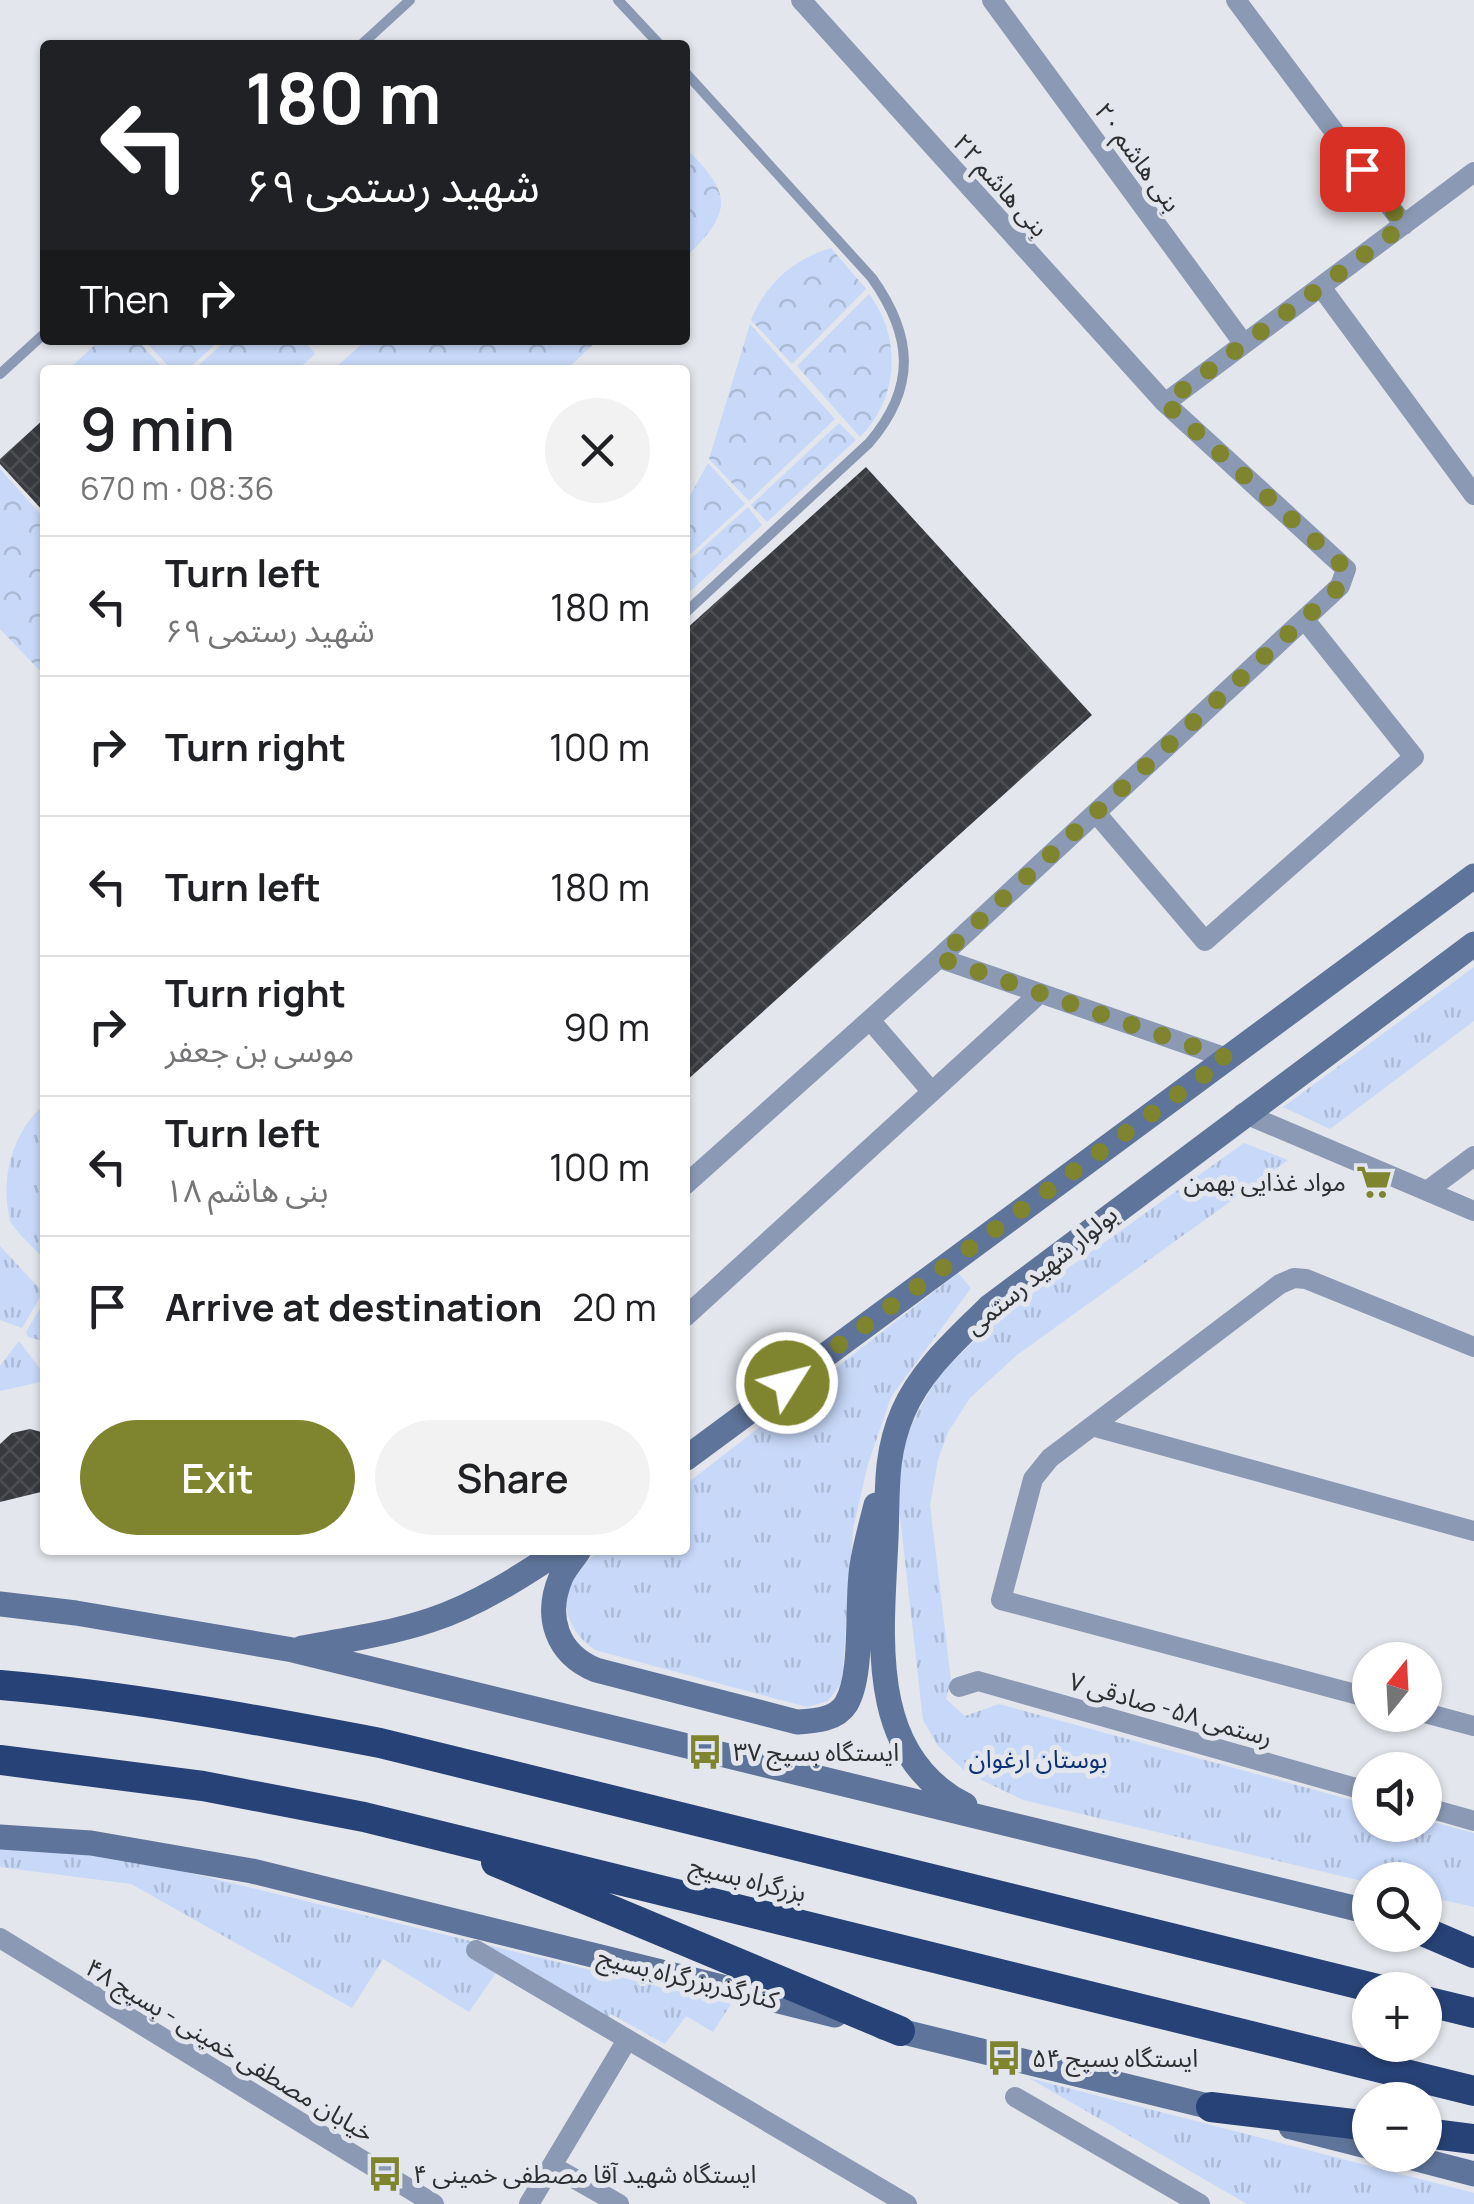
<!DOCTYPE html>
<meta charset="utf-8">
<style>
body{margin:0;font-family:Manrope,"Noto Sans Arabic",sans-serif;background:#f2f2f2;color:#202124;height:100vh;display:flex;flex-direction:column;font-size:38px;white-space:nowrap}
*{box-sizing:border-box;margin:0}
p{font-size:32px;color:#757577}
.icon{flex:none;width:55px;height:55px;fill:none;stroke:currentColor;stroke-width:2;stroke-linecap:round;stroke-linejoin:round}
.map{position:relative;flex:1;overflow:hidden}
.details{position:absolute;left:40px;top:365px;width:650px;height:1190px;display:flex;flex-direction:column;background:#fff;border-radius:10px;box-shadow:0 2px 8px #0004}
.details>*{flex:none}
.top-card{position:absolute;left:40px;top:40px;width:650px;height:305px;border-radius:10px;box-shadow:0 2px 8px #0004;background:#202124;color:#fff;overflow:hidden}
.needle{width:65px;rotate:18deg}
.controls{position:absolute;left:1352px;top:1642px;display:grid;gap:20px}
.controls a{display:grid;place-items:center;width:90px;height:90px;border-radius:50%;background:#fff;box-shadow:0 2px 8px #0004;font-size:50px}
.pin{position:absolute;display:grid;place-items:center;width:85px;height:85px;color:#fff;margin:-42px;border-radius:20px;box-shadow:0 5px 15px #0006}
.me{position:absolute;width:110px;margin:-55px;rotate:54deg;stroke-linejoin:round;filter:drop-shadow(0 0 8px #0008)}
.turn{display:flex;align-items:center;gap:35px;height:210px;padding:0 40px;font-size:45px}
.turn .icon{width:130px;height:130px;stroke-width:2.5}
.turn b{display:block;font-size:70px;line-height:85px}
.then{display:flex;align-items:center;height:95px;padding:0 40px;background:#0003;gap:20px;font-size:38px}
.round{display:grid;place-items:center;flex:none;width:105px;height:105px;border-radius:52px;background:#f2f2f2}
.headline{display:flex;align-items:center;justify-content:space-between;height:170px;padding:0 40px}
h1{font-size:60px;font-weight:600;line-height:75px}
.button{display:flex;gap:20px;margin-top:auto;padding:20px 40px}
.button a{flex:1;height:115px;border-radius:60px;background:#7f842e;color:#fff;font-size:40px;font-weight:600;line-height:115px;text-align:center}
.button a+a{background:#f2f2f2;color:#202124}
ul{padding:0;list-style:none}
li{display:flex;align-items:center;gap:30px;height:140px;padding:0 40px;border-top:2px solid #e0e0e0}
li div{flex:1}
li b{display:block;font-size:38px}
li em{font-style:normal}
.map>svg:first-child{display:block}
.grass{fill:url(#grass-tufts)}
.forest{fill:url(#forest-crowns)}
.building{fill:url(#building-cross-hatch)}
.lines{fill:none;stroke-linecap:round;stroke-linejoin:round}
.lane{stroke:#8b99b4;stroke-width:10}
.street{stroke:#8b99b4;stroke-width:20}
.secondary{stroke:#5f749a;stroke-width:25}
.highway{stroke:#274276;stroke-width:30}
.route{stroke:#7f842e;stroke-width:18;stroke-dasharray:0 32.4}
.labels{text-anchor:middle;stroke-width:10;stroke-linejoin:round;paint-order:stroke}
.street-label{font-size:25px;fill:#2d2f31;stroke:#e3e6ec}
.poi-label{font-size:25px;fill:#2d2f31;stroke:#e3e6ec;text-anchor:start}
.park-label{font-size:25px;fill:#0e3074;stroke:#e3e6ec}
</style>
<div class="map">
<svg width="1474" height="2204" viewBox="0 0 1474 2204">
<defs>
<pattern id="grass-tufts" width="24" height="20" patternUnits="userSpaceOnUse" patternTransform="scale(2.5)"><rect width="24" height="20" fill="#c7d8f8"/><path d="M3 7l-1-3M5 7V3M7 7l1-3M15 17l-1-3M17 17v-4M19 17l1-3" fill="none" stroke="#abbad5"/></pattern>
<pattern id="forest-crowns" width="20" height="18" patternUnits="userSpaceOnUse" patternTransform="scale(2.5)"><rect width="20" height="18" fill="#c7d8f8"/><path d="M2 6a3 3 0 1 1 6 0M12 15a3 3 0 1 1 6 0" fill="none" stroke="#abbad5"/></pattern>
<pattern id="building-cross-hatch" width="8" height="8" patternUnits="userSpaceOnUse" patternTransform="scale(2.5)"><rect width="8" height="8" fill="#383a3f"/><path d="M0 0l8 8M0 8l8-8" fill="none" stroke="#4c4e52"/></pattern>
</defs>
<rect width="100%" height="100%" fill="#e3e6ec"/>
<path class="grass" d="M1474 967V1021L1330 1129 1283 1107Z
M45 1104V1253L41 1256C31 1245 18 1234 10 1221 0 1178 12 1132 45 1104Z
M1244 1143 1288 1160 1017 1355 970 1398 948 1432 938 1460 930 1505 951 1680 946 1699 965 1716 999 1704 1370 1805V1825H1425V1820L1474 1833V1907L1425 1896V1880H1370V1883L1023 1800 967 1773 938 1746 923 1720 897 1490 904 1442 919 1409 940 1374 995 1320Z
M0 1246 43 1292 22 1328 0 1320Z
M958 1273 971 1288 891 1397 868 1464 853 1529 842 1682 828 1701 807 1707 595 1650C563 1628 555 1591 585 1563 591 1558 598 1551 605 1550 629 1545 660 1550 685 1550V1485Z
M45 1300V1347L42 1341 28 1337 26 1332Z
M19 1341 45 1375V1381L0 1391V1366Z
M0 1845 91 1849 731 2004 713 2032 686 2016 665 2044 611 2014 595 2032 496 1973 469 2012 383 1959 352 2008 131 1884 0 1867Z
M1029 2078 1474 2193V2204H1247Z"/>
<path class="forest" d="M685 147C731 194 735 209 685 258Z
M831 248 866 289 792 364 751 320C766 283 794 259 831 248Z
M869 294C902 337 899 398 860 437L797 366Z
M750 324 835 419 749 501 709 459Z
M100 340H137L165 370H68Z
M144 340H220L187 370H172Z
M227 340H304L315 354 297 370H193Z
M366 340H598L566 370H333Z
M839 423 856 440 767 522 751 505Z
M708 463 745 504 685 559V505Z
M0 469 45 519V676L0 629Z
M748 507 762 525 685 596V564Z"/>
<path class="building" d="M45 418V513L0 464V459Z
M866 467 1092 715 685 1082V630Z
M30 1429 45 1433V1491L0 1502V1444L12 1433Z"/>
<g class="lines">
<path class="lane" d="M618 0 660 45
M361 45 410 0
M685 72 872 278C913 336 917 387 869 443L685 613
M0 374 45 333"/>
<path class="street" d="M992 0 1244 344
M1236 0 1404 225
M1321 287 1474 495
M1165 403 1474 172
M1096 813 1205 941 1414 757 1305 620
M939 958 1227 1058
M870 1020 932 1092
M1243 1113 1474 1211
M685 1185 939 958 1340 586 1346 569 1165 403 801 0
M1427 1191 1474 1156
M685 1317 1039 994
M1092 1426 1474 1531
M959 1687 978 1681 1370 1792
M1370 1698 1001 1600 1033 1479 1050 1458 1280 1284 1294 1278 1306 1279 1474 1347
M1425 1713 1474 1726
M1425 1807 1474 1821
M0 1938 434 2204
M476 1950 907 2204
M1015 2097 1200 2204
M552 2166 619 2204
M529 2204 627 2040"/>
<path class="secondary" d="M685 1459 1474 876
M579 1550C574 1558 565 1568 561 1577 544 1617 557 1654 596 1670L797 1722C814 1721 836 1720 846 1704 864 1675 856 1602 862 1566 865 1546 871 1525 876 1505
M0 1604 76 1613 293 1650 1370 1912
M302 1648C346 1640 389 1634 431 1620 477 1605 522 1576 561 1550
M965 1805C865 1755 882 1633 886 1539 888 1493 884 1456 903 1412 921 1370 957 1339 989 1307L1474 944
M0 1837 91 1843 252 1871 835 2015
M883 2027 1228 2111
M1291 2127 1370 2147
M1401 2155 1474 2174"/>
<path class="highway" d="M0 1685C128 1696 254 1719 380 1743L1382 1990
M0 1760 203 1786 364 1817 1474 2091
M496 1862 900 2031
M1425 1932 1474 1953
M1425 2001 1474 2013
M1211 2107 1370 2126
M1425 2133 1474 2139"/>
</g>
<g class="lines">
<path class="route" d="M787 1383 1227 1058 939 958 1340 586 1346 569 1165 403 1404 225 1362 169"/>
</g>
<defs>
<symbol id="supermarket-bare" viewBox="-9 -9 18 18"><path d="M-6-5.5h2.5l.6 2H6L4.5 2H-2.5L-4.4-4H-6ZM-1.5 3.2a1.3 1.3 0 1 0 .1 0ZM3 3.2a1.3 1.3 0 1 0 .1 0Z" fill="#7f842e" stroke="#e3e6ec" stroke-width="2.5" paint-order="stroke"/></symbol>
<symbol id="bus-bare" viewBox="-9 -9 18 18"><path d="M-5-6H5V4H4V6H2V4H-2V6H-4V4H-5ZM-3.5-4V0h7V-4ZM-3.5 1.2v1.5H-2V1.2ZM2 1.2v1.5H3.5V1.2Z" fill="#7f842e" stroke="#e3e6ec" stroke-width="2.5" paint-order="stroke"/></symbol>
</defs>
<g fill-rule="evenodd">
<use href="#supermarket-bare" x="1349" y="1157" width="50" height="50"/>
<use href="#bus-bare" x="680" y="1727" width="50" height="50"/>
<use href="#bus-bare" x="979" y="2033" width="50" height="50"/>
<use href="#bus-bare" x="360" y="2149" width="50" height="50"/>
</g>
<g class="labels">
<g class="street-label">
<text transform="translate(1138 157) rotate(54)" y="9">بنی هاشم ۲۰</text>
<text transform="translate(1001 185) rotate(48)" y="9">بنی هاشم ۲۲</text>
<text transform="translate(1041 1270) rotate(-39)" y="9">بولوار شهید رستمی</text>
<text transform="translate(1171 1709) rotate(16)" y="9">رستمی ۵۸- صادقی ۷</text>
<text transform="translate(748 1879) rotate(14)" y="9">بزرگراه بسیج</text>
<text transform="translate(688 1978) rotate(14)" y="9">کنارگذربزرگراه بسیج</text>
<text transform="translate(230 2050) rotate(31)" y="9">خیابان مصطفی خمینی - بسیج ۴۸</text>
</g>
<g class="poi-label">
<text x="1346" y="1191" text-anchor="end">مواد غذایی بهمن</text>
<text x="733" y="1761">ایستگاه بسیج ۳۷</text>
<text x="1032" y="2067">ایستگاه بسیج ۵۴</text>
<text x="413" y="2183">ایستگاه شهید آقا مصطفی خمینی ۴</text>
</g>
<g class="park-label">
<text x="1038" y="1768">بوستان ارغوان</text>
</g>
</g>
</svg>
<div class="controls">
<a><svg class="needle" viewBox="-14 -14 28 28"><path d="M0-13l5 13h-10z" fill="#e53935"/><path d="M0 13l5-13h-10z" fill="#757577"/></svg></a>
<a><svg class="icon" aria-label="sound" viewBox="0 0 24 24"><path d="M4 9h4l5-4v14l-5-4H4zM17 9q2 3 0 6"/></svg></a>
<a><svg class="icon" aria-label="search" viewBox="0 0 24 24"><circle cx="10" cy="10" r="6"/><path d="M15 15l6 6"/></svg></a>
<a>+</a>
<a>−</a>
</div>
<div class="pin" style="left:1362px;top:169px;background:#d93025"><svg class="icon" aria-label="arrive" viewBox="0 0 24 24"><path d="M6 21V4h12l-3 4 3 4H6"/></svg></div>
<svg class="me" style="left:787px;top:1383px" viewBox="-20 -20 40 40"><circle r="17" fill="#7f842e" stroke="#fff" stroke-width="3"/><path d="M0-11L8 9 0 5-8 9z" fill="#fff"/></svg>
<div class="top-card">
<div class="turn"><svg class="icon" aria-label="left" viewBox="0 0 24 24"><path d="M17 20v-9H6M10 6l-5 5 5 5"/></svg><div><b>180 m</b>شهید رستمی ۶۹</div></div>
<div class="then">Then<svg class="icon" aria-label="right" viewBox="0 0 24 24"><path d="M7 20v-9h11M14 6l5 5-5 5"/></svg></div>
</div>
<section class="details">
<div class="headline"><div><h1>9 min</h1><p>670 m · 08:36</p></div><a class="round"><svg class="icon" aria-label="close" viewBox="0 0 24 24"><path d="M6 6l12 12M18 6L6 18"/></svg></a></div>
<ul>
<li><svg class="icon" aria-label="left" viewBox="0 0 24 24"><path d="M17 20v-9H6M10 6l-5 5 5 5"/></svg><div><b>Turn left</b><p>شهید رستمی ۶۹</p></div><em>180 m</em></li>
<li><svg class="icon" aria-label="right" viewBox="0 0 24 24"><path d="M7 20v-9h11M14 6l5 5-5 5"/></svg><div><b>Turn right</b></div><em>100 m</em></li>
<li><svg class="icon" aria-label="left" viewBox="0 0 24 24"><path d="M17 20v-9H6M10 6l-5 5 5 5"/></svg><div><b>Turn left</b></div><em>180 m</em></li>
<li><svg class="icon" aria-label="right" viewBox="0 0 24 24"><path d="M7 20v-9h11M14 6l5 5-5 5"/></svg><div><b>Turn right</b><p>موسی بن جعفر</p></div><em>90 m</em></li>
<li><svg class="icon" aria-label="left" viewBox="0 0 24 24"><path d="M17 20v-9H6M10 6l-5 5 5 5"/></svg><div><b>Turn left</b><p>بنی هاشم ۱۸</p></div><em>100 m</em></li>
<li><svg class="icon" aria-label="arrive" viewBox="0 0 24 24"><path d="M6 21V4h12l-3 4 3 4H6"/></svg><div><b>Arrive at destination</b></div><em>20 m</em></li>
</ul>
<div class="button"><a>Exit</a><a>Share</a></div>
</section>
</div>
